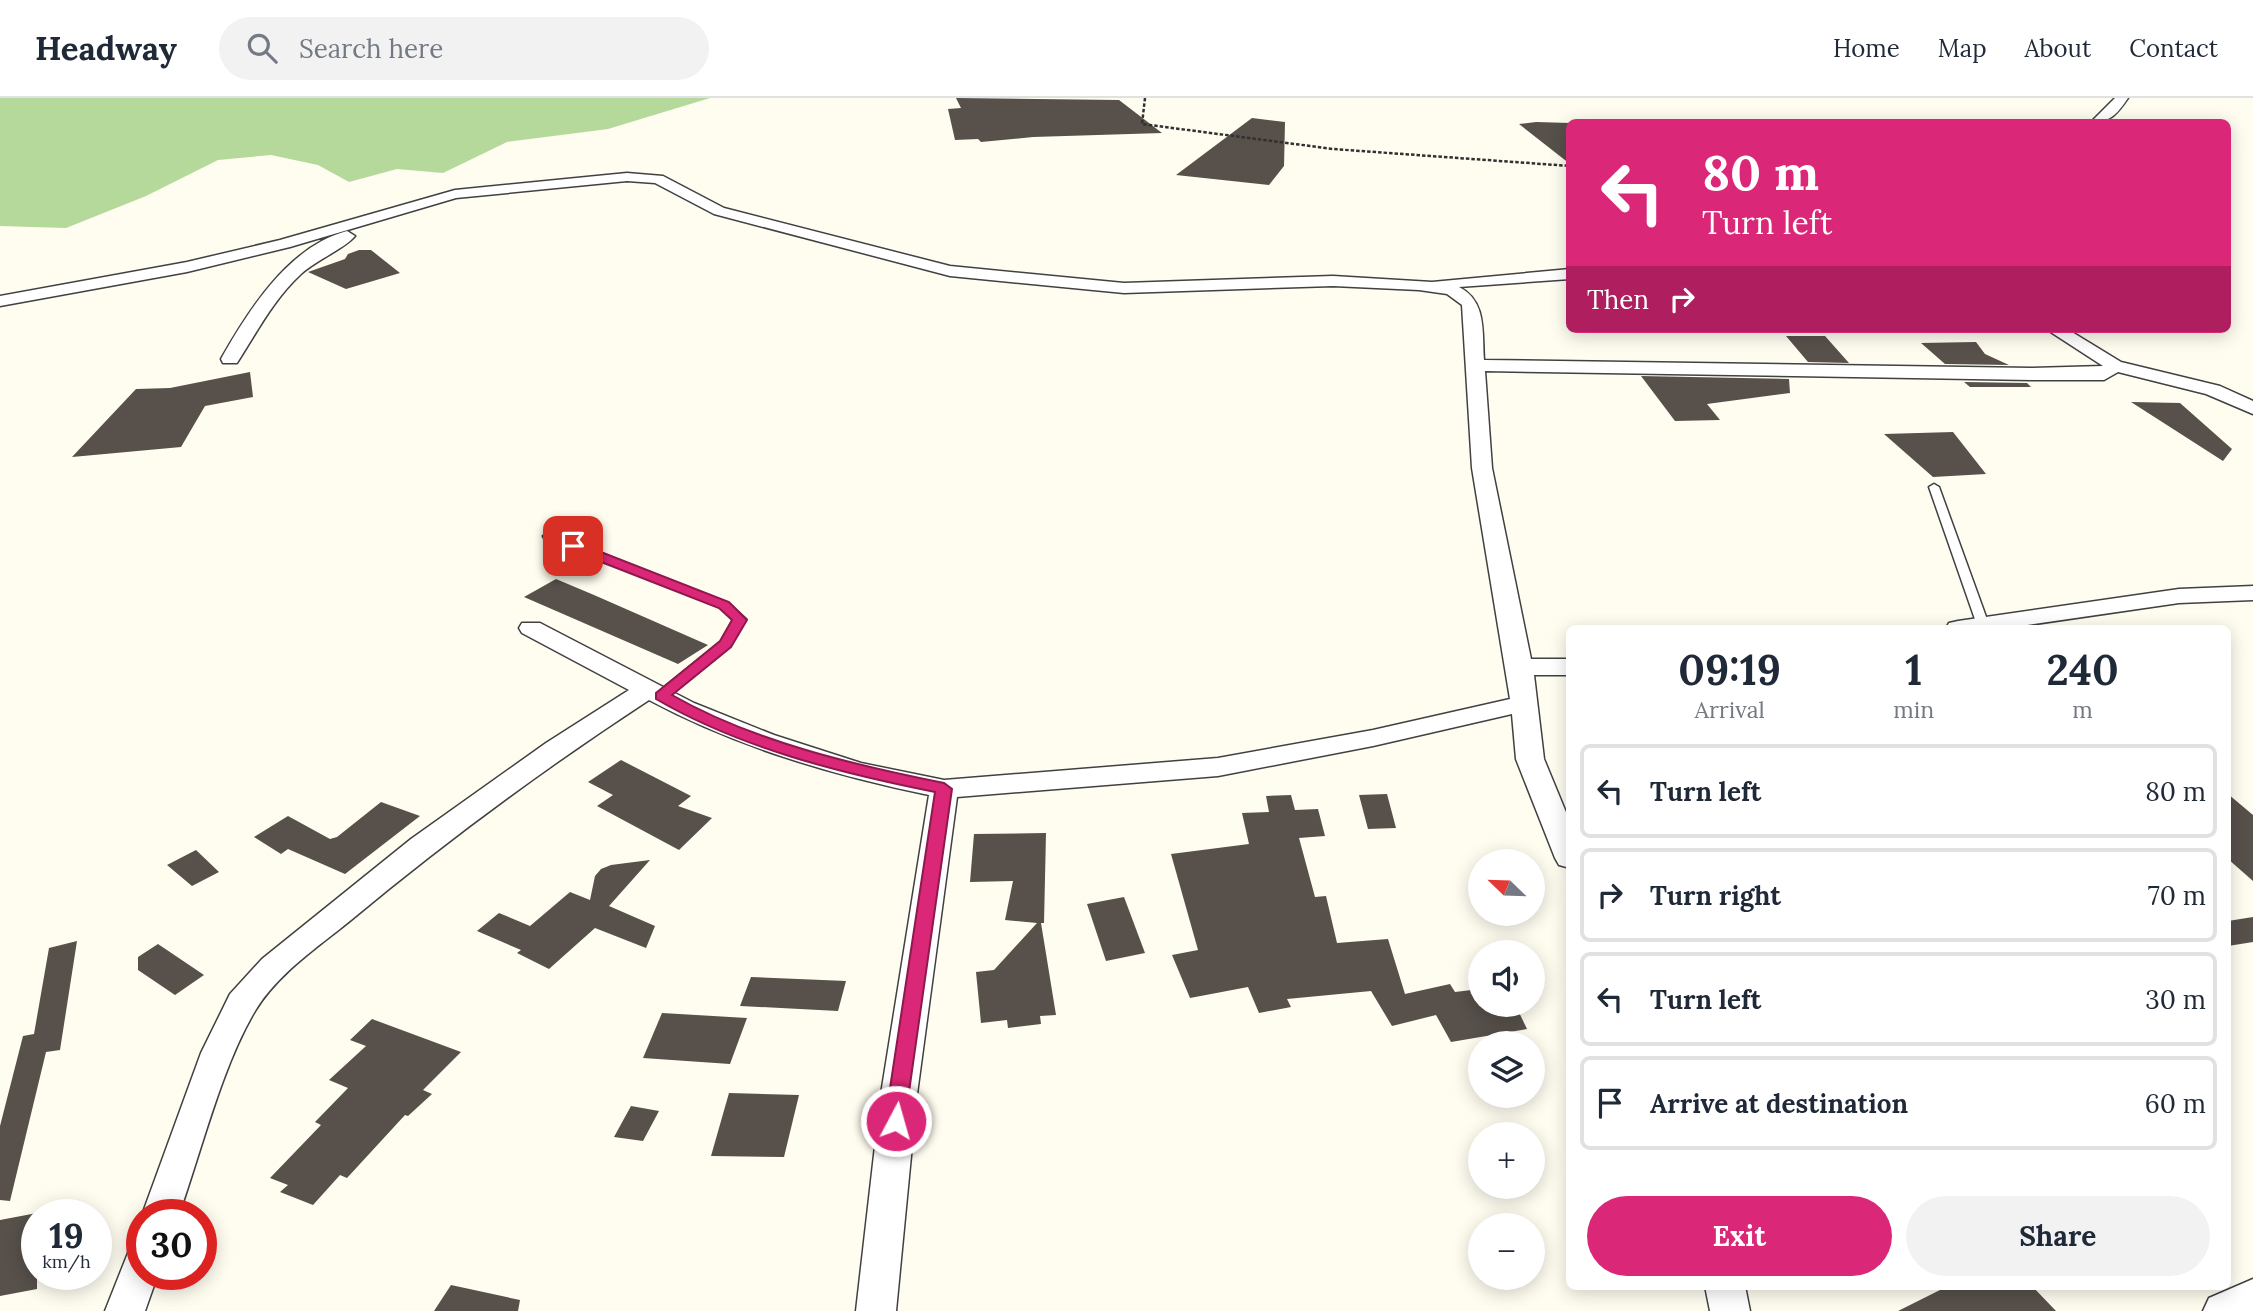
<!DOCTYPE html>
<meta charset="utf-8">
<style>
body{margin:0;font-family:Lora,serif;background:#f2f2f3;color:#1f2937;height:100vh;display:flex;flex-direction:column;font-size:26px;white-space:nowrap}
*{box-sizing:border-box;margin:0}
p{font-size:23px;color:#747a83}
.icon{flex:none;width:38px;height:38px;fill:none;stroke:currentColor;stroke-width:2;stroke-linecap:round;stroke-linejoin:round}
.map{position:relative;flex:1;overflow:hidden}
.panel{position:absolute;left:1566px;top:527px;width:665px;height:665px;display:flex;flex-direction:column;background:#fff;border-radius:10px;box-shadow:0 4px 18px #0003}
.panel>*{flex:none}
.banner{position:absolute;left:1566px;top:21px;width:665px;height:214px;border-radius:10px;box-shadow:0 4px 18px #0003;background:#db2777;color:#fff;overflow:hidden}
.needle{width:46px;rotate:293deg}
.fabs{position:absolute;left:1468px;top:751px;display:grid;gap:14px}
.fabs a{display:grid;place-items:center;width:77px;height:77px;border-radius:50%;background:#fff;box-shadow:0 4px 18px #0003;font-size:35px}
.speed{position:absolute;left:21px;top:1101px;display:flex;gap:14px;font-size:35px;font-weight:700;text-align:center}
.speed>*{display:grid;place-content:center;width:91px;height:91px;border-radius:50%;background:#fff;box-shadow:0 4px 18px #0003;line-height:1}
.speed small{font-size:18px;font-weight:400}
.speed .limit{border:10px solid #d22;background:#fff;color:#111}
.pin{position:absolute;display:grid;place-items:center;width:60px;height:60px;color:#fff;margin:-30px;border-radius:14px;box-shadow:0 4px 10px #0006}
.me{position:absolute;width:77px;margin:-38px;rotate:6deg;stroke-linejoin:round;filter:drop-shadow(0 0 5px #0008)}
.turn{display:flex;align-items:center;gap:24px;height:147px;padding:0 21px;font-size:32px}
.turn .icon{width:91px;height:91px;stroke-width:2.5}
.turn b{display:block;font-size:49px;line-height:60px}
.then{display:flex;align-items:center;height:66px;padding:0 21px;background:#0003;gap:14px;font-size:26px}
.eta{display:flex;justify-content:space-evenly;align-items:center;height:119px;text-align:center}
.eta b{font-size:42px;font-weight:800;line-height:49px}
.primary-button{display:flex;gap:14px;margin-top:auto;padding:14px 21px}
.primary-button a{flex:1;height:80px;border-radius:42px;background:#db2777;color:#fff;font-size:28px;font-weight:800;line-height:80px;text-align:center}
.primary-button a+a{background:#f2f2f3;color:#1f2937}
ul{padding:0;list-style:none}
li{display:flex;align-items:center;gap:21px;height:94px;margin:0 14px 10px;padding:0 7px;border:4px solid #e0e1e3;border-radius:10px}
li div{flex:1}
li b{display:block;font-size:26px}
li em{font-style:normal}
header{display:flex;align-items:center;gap:42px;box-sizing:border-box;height:98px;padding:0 35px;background:#fff;border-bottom:2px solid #e0e1e3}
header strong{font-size:33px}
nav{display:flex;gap:38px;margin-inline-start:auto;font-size:24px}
.search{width:490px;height:63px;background:#f2f2f3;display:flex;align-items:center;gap:18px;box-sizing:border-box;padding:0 24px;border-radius:38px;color:#747a83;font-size:26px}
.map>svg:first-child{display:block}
.forest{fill:#b5d99a}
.building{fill:#57504b}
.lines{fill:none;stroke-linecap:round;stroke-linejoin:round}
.service-casing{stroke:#414141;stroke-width:3}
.minor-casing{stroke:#414141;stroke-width:3}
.path{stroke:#303030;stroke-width:2.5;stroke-dasharray:3.5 2;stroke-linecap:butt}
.service{fill:#fff;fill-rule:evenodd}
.minor{fill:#fff;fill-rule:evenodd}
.route{fill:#db2777;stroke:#8e194d;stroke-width:2}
</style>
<header>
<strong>Headway</strong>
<div class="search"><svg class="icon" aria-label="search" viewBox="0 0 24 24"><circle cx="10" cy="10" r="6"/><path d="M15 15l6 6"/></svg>Search here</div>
<nav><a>Home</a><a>Map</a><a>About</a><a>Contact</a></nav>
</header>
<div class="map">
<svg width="2253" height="1213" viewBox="0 0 2253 1213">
<rect width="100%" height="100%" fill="#fffcf0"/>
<path class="forest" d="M0 0H710L608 31 507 44 443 75 397 71 349 84 318 67 271 57 218 62 146 98 66 130 0 128Z"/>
<path class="building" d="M956 0 1119 2 1162 35 1033 39 981 44 978 41 955 42 948 11 961 10Z
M1252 20 1285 24 1284 68 1269 87 1176 77Z
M1570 25V66L1519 26 1536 24Z
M359 152H371L400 175 346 191 308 174 345 161 348 156Z
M1786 238H1825L1849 265 1808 264Z
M1976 244 1985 256 2009 267 1945 266 1921 245Z
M250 274 253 299 205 308 181 349 72 359 136 291 170 290Z
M1641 278 1789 281 1790 295 1707 306 1720 322 1675 323Z
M1964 284 2027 285 2031 289H1970Z
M2131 304 2180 305 2232 351 2223 363Z
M1953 334 1986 376 1933 379 1884 336Z
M556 481 594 497 708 547 678 566 524 499Z
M621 662 691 698 678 708 712 720 679 752 597 708 613 697 588 684Z
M1387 696 1396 730 1368 731 1359 697Z
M2228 696 2253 717V783L2228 761Z
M1291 697 1295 712 1318 711 1325 738 1299 740 1315 799 1326 798 1337 845 1388 841 1405 896 1450 886 1455 894 1480 891V906H1515L1527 931 1451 944 1436 917 1392 928 1371 893 1287 901 1291 909 1259 915 1248 889 1190 900 1172 857 1198 852 1171 756 1249 746 1242 715 1269 714 1266 698Z
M381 704 420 718 345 776 288 751 281 756 254 739 288 718 330 741 337 739Z
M1046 735 1044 825H1041L1056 917 1040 918 1041 926 1008 930 1007 922 981 925 976 874 994 872 1037 825 1005 822 1013 783 970 784 974 736Z
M196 752 219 774 192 788 167 767Z
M650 762 609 808 655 828 646 850 595 830 549 871 517 855 521 852 477 833 499 815 530 828 570 794 590 802 595 778 601 771 611 767Z
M1124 799 1145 855 1106 863 1087 806Z
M2253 819V844L2228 848V823Z
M77 843 60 952 46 954 10 1103 0 1102V1028L23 938 34 936 49 850Z
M158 846 204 877 175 897 138 872V859Z
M751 879 846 883 838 913 740 908Z
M662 915 747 920 730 966 643 960Z
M372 921 461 954 423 992 432 996 408 1018 405 1017 347 1080 340 1077 313 1107 280 1094 288 1087 270 1080 321 1027 315 1024 348 990 329 982 366 948 350 942Z
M729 995 799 997 784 1059 711 1058Z
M631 1008 659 1013 643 1043 614 1039Z
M37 1115V1191L0 1198V1122Z
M451 1187 520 1202 518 1213H434Z
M1948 1188H2032L2056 1213H1898Z"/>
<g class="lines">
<defs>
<path id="service" d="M1934 386 1939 389 1989 527 1987 529H1979L1977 527 1929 389Z
M548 435 728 505 746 521 730 548 665 601H657L655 598 657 595 721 544 734 522 720 509 544 440 543 438Z"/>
<path id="minor" d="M2115 0H2128C2117 16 2111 24 2091 24Z
M627 75 663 78 724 110 950 168 1124 185 1333 178 1432 184 1570 171V181L1459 189C1487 203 1482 234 1484 262L2032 270 2103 268 2046 231H2067L2121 264 2220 288 2253 303V316L2206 296 2118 274 2104 282H2032L1485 273 1492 370 1531 561H1570V577H1534L1544 661 1570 724V770L1559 767 1555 760 1516 661 1512 616 1373 648 1218 678 957 699 917 996 896 1213H856L881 996 929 697C832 677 737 649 649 602 545 670 446 743 351 822 318 849 277 876 255 913 222 968 201 1054 179 1116L142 1117 201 955 230 896 262 861 411 741 546 645 629 592 522 535 519 530 522 525H540L694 605 774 637 861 665 944 682 1218 660 1373 632 1510 601 1472 370 1462 207 1447 196 1419 192 1333 188 1124 195 950 178 714 116 655 85 627 83 456 100 290 149 187 174 0 208V198L187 164 280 142 455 92Z
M347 133 355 138C344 151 316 162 301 176 273 202 257 234 237 265H223L221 261C248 213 289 148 347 133Z
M2253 488V502L2179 505 2007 530H1946L1949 525 1958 523 2179 491Z
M142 1150V1176H158L145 1213H105L128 1155Z
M2253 1181V1213H2203L2209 1200Z
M1705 1188H1745L1750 1213H1710Z"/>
</defs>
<use href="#service" class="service-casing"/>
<use href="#minor" class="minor-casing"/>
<path class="path" d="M1145 0 1142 26 1333 51 1570 68"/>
<use href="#service" class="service"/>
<use href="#minor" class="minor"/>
</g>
<path class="route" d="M568 445H578L729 504 747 522 731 549 672 597C752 643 854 667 944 685L952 691 904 1029 896 1032 888 1029 885 1023 935 694C840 675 740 650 656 601V595L720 543 732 522 719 510 568 451Z"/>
</svg>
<div class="fabs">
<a><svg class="needle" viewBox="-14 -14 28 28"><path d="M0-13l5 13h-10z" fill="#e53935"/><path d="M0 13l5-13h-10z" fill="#747a83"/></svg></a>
<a><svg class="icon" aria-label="sound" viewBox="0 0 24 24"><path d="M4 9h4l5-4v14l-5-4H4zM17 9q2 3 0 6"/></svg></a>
<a><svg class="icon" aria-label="layers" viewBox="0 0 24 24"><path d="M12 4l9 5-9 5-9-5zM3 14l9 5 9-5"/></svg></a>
<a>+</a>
<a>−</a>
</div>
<div class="speed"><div>19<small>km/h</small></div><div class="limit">30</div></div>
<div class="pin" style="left:573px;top:448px;background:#d93025"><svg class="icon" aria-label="arrive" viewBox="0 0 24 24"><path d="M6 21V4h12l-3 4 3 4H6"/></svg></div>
<svg class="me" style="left:896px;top:1023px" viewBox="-20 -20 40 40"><circle r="17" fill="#db2777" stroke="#fff" stroke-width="3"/><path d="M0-11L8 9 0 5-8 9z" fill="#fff"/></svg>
<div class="banner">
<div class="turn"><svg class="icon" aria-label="left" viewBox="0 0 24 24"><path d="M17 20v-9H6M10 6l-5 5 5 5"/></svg><div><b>80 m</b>Turn left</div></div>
<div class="then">Then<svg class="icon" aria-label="right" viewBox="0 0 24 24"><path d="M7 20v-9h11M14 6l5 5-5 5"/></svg></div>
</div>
<section class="panel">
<div class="eta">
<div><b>09:19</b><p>Arrival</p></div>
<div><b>1</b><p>min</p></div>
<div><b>240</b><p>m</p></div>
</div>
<ul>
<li><svg class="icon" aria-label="left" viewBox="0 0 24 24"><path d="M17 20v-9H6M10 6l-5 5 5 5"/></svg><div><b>Turn left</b></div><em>80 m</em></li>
<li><svg class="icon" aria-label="right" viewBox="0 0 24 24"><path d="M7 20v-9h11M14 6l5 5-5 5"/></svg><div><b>Turn right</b></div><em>70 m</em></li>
<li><svg class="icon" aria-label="left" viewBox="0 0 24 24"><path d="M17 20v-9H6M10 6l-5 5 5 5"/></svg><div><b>Turn left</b></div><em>30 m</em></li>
<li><svg class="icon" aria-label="arrive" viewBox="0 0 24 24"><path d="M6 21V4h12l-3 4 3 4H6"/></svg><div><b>Arrive at destination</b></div><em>60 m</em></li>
</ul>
<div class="primary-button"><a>Exit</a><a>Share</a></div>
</section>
</div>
